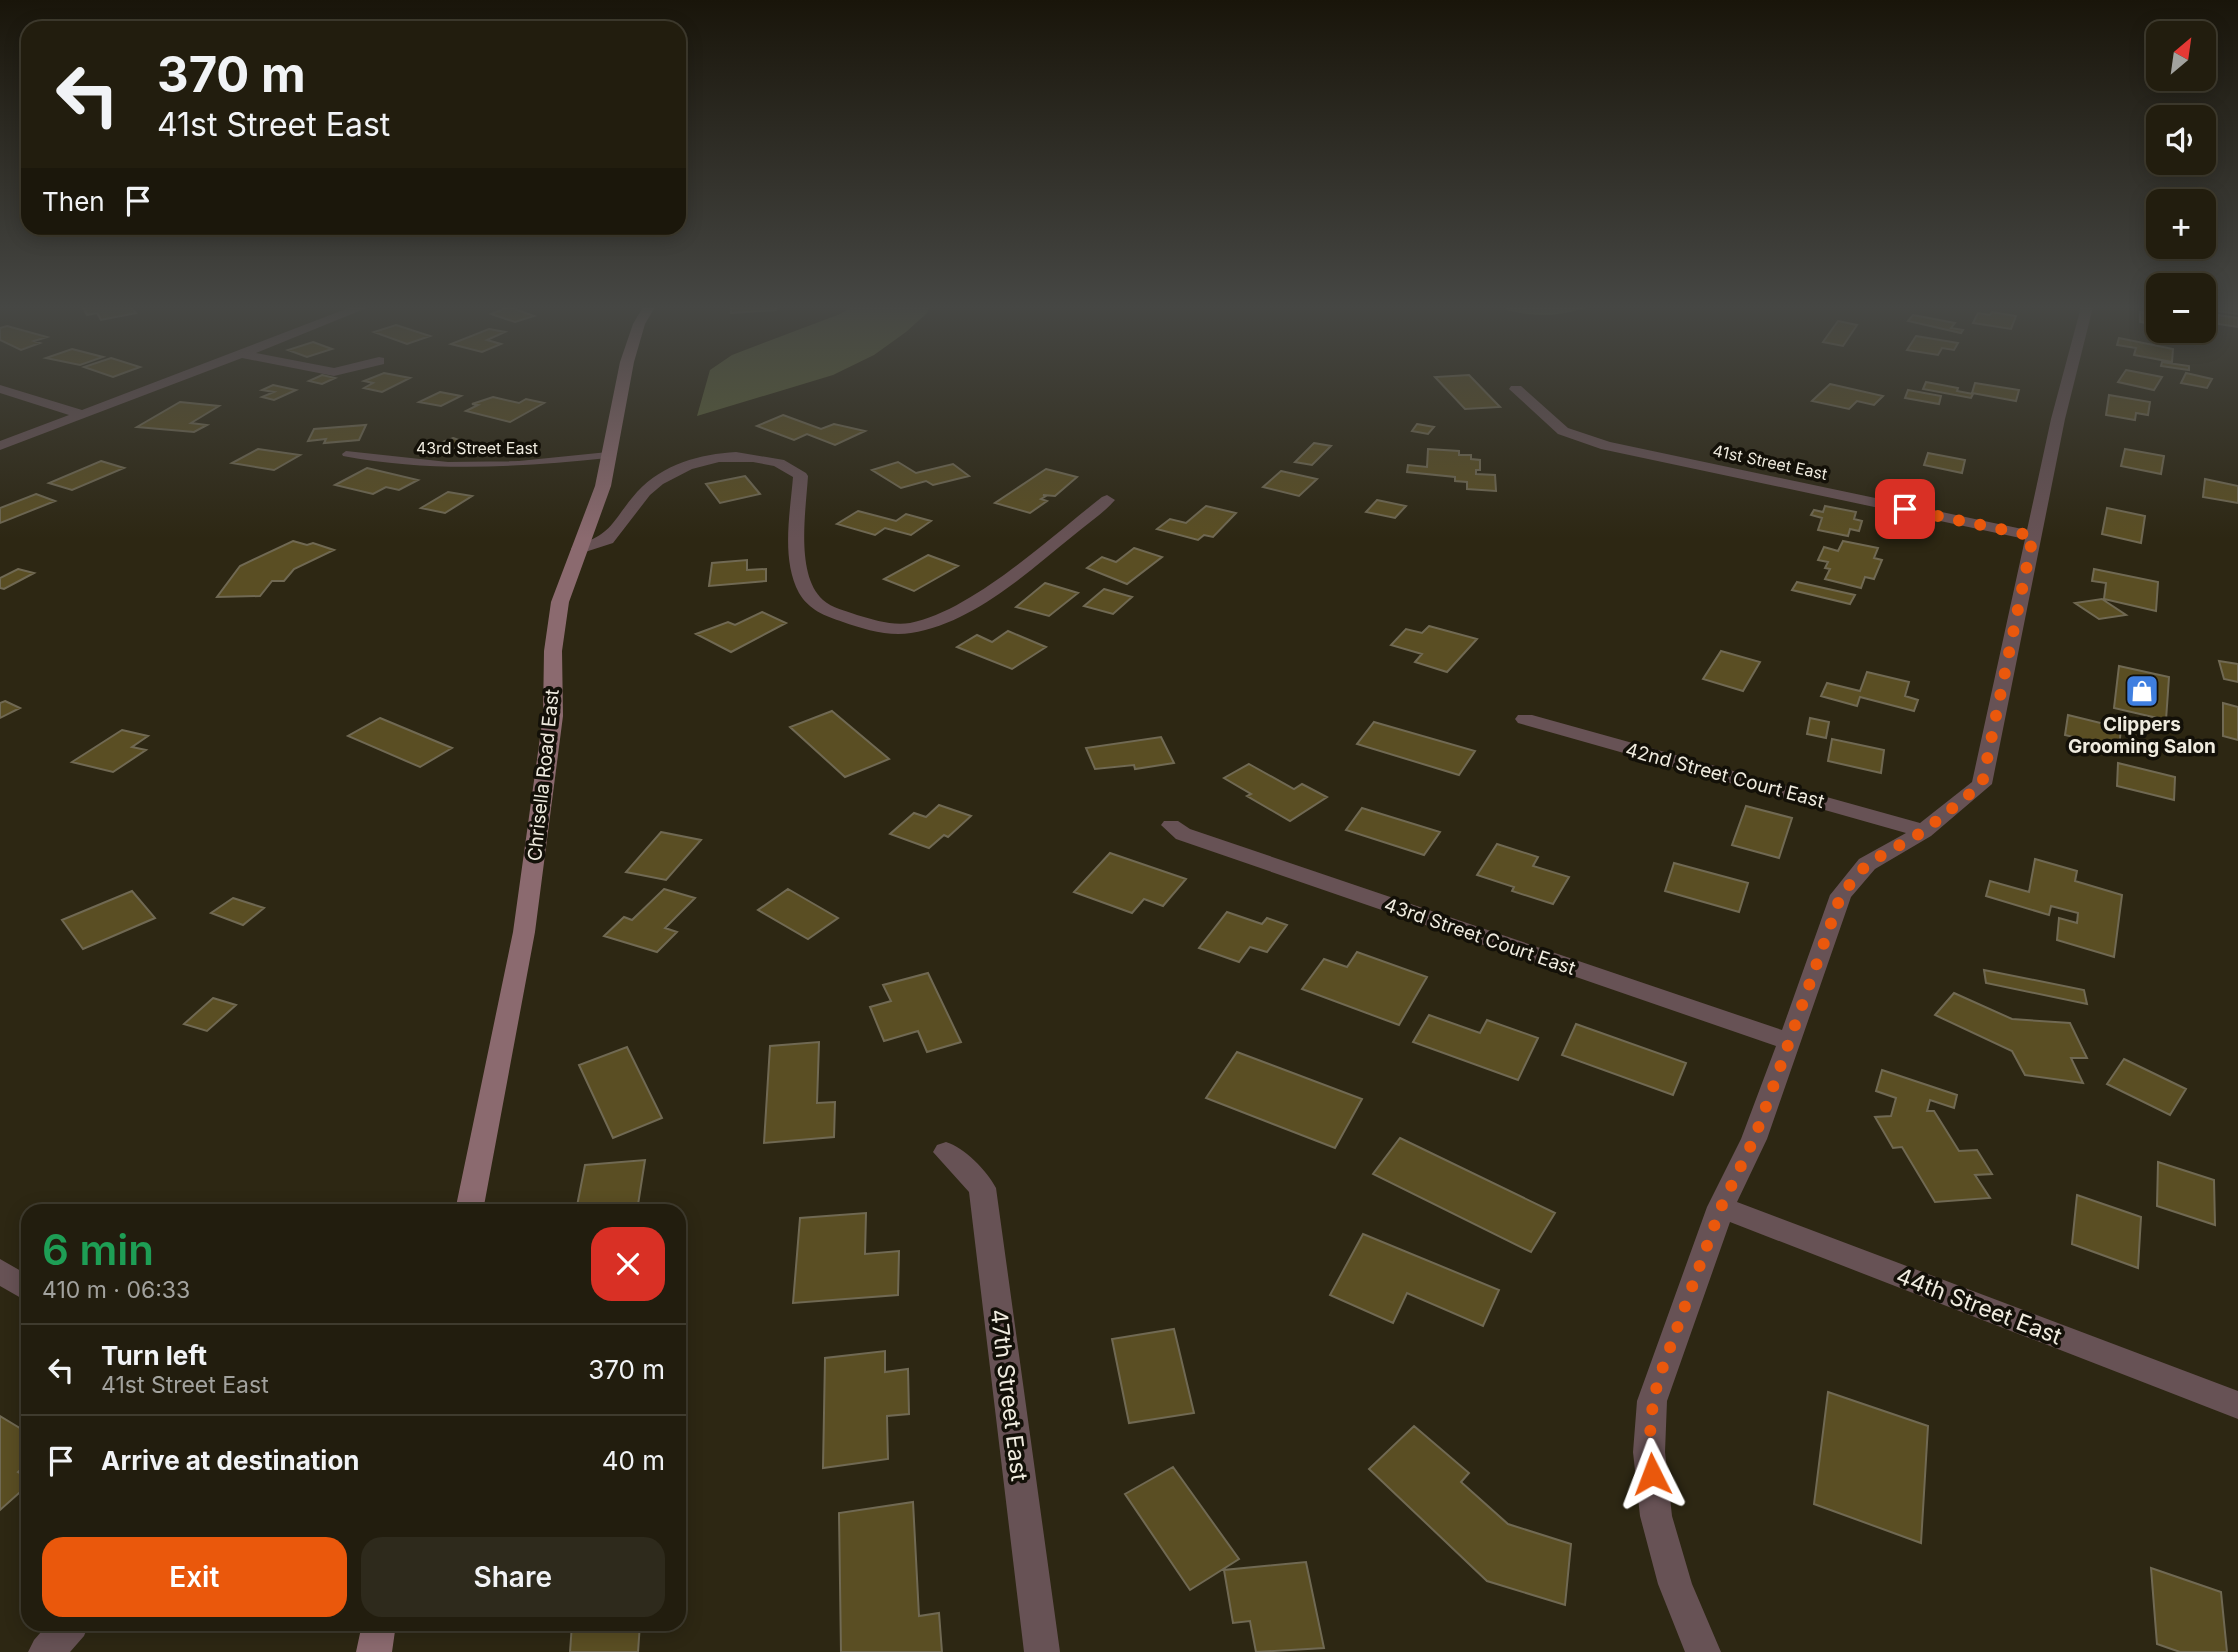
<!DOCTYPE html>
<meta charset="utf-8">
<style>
body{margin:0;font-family:Inter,sans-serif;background:#2e2a1c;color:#f1f3f6;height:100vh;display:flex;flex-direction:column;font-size:26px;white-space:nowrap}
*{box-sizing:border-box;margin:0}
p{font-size:23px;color:#a2a29e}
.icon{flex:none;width:38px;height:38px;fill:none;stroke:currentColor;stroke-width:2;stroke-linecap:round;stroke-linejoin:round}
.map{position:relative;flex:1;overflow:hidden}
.panel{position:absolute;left:21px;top:1204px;width:665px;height:427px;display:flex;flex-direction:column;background:#221d0e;border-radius:21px;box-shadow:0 4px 18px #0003,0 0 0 2px #3f3b2e}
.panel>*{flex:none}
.guide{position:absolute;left:21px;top:21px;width:665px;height:214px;border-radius:21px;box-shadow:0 4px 18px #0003,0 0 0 2px #3f3b2e;background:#221d0e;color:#f1f3f6;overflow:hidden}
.needle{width:46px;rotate:29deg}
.controls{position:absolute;left:2146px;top:21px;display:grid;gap:14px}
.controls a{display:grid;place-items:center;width:70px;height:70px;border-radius:14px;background:#221d0e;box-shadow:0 4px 18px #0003,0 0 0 2px #3f3b2e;font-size:35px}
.pin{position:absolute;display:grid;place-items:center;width:60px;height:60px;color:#fff;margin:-30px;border-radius:14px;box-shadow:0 4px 10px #0006}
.me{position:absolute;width:77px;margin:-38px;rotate:357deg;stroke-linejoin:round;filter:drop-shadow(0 0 5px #0008)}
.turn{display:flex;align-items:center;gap:24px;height:147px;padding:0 21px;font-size:32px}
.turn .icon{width:91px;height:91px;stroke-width:2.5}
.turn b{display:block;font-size:49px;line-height:60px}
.then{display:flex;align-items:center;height:66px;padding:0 21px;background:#0003;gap:14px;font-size:26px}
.round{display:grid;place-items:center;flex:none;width:74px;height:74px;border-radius:21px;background:#2e2a1c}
.headline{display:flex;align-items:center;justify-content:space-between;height:119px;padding:0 21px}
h1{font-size:42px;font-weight:600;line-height:52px;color:#1e9e55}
.cta{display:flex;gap:14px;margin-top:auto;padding:14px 21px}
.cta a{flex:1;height:80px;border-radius:21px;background:#ea580c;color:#fff;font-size:28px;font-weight:600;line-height:80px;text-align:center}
.cta a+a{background:#2e2a1c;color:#f1f3f6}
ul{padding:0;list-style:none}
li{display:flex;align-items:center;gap:21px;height:91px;padding:0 21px;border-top:2px solid #3f3b2e}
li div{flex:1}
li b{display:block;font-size:26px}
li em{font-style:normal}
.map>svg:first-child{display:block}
.forest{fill:#5b6137}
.building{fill:#5a4e23;stroke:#706953;stroke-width:2}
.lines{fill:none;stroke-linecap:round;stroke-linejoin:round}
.lane{fill:#675255;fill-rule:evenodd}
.street{fill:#675255;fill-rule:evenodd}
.secondary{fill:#8b6a6f;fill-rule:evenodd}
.route{stroke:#ea580c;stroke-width:12;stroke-dasharray:0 21.6}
.labels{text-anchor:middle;stroke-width:7;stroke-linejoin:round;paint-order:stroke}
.far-street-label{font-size:16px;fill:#efebdf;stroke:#131008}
.poi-label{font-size:19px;font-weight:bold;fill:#efebdf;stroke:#131008}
.street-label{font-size:19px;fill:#efebdf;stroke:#131008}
.near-street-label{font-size:23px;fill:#efebdf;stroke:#131008}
</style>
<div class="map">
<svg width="2238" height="1652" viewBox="0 0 2238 1652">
<rect width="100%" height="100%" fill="#2d2713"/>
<path class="forest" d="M851 307H929L927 313 906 332 874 355 833 375 697 416 710 370 732 355 840 314Z
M1507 307H1588C1558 317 1536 317 1506 310Z"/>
<path class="building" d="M83 307H131L136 313 101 320 97 313 87 315Z
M509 307 534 316 515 322 491 314Z
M731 307H776V310L731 313Z
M2211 307H2238V314L2210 310Z
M1992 312 2016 316 2011 329 1973 323 1978 313 1990 315Z
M2140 312 2158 315V325L2140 322Z
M1913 315 1955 323 1951 328 1963 330 1961 333 1908 321Z
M2218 315 2238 318V327L2218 324Z
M1838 321 1857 325 1843 346 1823 342Z
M396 325 430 336 407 344 374 332Z
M7 326 47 337 34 341 40 343 21 350 0 340V328Z
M489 329 505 332 487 340 501 344 482 352 451 344Z
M1916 336 1958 343 1954 350 1942 348 1938 355 1907 350Z
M2119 338 2173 349 2172 362 2134 355 2136 348 2117 345Z
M313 342 332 349 307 357 288 350Z
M72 349 103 357 80 365 46 358Z
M111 358 140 367 113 377 84 367Z
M2162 362 2189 366V370L2161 366Z
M2126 370 2162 377 2154 390 2118 382Z
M384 373 410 378 382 392 364 388 373 383 364 381Z
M2186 373 2212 379 2207 388 2181 383Z
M322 375 335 378 322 384 309 381Z
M1469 375 1500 407 1465 409 1435 377Z
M1926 382 1958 388 1957 391 1973 394 1971 398 1923 389Z
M1975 383 2019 390 2016 401 1972 393Z
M1830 384 1883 396 1874 405 1857 401 1849 409 1812 401Z
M273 385 296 390 274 400 262 397 274 392 262 390Z
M1908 390 1941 396 1939 404 1905 398Z
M440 392 461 396 441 406 419 402Z
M2109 395 2150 402 2148 415 2136 413 2135 420 2106 415Z
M493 397 519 403 526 399 544 403 510 422 466 411 478 405 472 404Z
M180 402 219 406 191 423 207 425 194 432 137 427Z
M783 415 821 429 834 424 865 431 835 445 807 434 794 440 757 426Z
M1417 424 1434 427 1428 434 1412 431Z
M366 425 359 440 324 443 326 439 308 441 314 429Z
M453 438 468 443 441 454 432 450 426 452 419 446 427 443 432 446Z
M1314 443 1331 446 1312 465 1295 462Z
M258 449 300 455 274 470 232 463Z
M1428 449 1459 451V455H1471V459L1480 460V470H1476V474L1495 475 1496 491 1467 489V482L1455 481V477L1407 472 1408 465 1427 467Z
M2125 449 2164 456 2161 474 2121 466Z
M1928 453 1965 460 1962 473 1924 465Z
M101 461 124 468 72 490 49 483Z
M898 462 916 473 953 464 969 476 933 485 926 481 901 488 872 470Z
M367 468 418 480 399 490 386 487 373 494 335 485Z
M1046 469 1077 477 1055 496 1043 495 1046 496 1041 499 1047 501 1030 513 995 503Z
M1281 471 1317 479 1299 496 1263 487Z
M745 476 760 494 720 503 706 484Z
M2205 479 2238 486V503L2203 497Z
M448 492 472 496 445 513 421 508Z
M36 494 55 501 0 523V508Z
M1377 500 1406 506 1395 518 1366 512Z
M1206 506 1236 513 1213 537 1204 535 1198 540 1157 529 1170 519 1186 523Z
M1825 506 1856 512 1854 519 1862 521 1859 531 1850 529 1848 536 1818 530 1822 518 1811 515 1814 510 1823 512Z
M2107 508 2145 516 2141 543 2102 534Z
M858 511 896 521 906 514 931 521 911 535 885 528 875 535 837 524Z
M293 541 307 545 313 543 334 550 294 569 284 581H272L260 596 217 597 240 566Z
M1843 541 1878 548 1874 558 1882 560 1874 579 1865 577 1861 588 1825 579 1830 569 1825 568 1828 562 1818 560 1824 547 1838 551Z
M1134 548 1162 557 1127 584 1087 568 1102 557 1116 562Z
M928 555 958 566 914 591 884 579Z
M747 560V570L766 569V581L709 586 712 563Z
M18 569 34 573 4 589 0 588V578Z
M2094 569 2158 582 2156 611 2104 599 2106 583 2092 581Z
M1797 582 1855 595 1850 604 1792 590Z
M1045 583 1078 593 1049 616 1016 607Z
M1104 589 1132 597 1113 614 1084 606Z
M2102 599 2126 615 2099 619 2075 603Z
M762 612 786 623 731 652 696 634 728 622 735 625Z
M1429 626 1477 639 1447 672 1415 662 1422 654 1391 645 1406 629 1422 633Z
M1008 631 1046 647 1012 669 957 647 977 635 992 642Z
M1721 651 1760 662 1743 691 1703 679Z
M2219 661 2238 664V682L2224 679Z
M2119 666 2169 677 2166 720 2114 708Z
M1867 672 1909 682 1905 696 1918 700 1914 711 1860 697 1857 706 1821 696 1827 683 1860 691Z
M5 701 20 708 0 718V703Z
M2223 703 2238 707V740L2223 736Z
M832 711 889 759 845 777 790 727Z
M2068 715 2121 728 2119 748 2065 735Z
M380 718 452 748 420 767 348 736Z
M1810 718 1829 722 1826 738 1807 734Z
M1374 722 1475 751 1459 775 1357 744Z
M122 730 148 736 132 747 146 750 113 772 72 762Z
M1161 737 1174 763 1135 769 1134 765 1095 769 1086 748Z
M1832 739 1884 750 1881 773 1828 761Z
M2118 763 2175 777 2174 800 2117 786Z
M1249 764 1294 789 1302 784 1327 797 1290 821 1247 796 1251 794 1224 778Z
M939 805 971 816 948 837 944 835 929 848 890 834 914 813 926 817Z
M1746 806 1792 818 1779 858 1732 845Z
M1362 808 1440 832 1424 855 1346 830Z
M661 832 701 840 666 880 626 872Z
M1497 844 1538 857 1533 866 1569 877 1553 904 1512 891 1514 887 1477 875Z
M1110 853 1186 879 1163 906 1144 899 1132 913 1074 892Z
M2035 859 2077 871 2075 881 2122 895 2114 957 2057 940 2059 918 2077 923 2078 913 2051 906 2049 915 1986 896 1990 881 2029 892Z
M1674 863 1748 883 1739 912 1665 891Z
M664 889 695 898 665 928 677 932 657 952 604 936 624 917 632 920Z
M788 889 838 918 808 939 758 910Z
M132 891 155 918 83 949 62 920Z
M233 898 264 908 243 925 211 913Z
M1227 912 1262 924 1267 918 1287 925 1267 952 1250 947 1239 962 1199 948Z
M1357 952 1427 977 1399 1025 1302 989 1324 959 1347 967Z
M1984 970 2084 990 2087 1004 1986 983Z
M928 973 961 1042 927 1052 918 1031 884 1041 870 1007 891 1001 883 985Z
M1954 993 2012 1019 2070 1023 2087 1058H2071L2083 1083 2025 1075 2012 1051 1935 1015Z
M213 998 236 1005 207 1031 184 1024Z
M1429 1015 1480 1033 1487 1020 1538 1038 1518 1080 1413 1042Z
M1576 1024 1686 1063 1673 1095 1562 1055Z
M819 1042 817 1103 835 1102 834 1137 764 1143 770 1046Z
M627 1047 662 1118 613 1138 579 1065Z
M1237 1052 1362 1099 1335 1148 1206 1098Z
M2124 1059 2186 1089 2170 1115 2107 1084Z
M1882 1070 1957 1095 1954 1108 1930 1100 1927 1111H1934L1959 1151 1977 1150 1992 1174 1975 1175 1990 1198 1935 1202 1902 1147 1893 1148 1875 1117 1891 1116 1896 1098 1876 1091Z
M1400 1138 1555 1213 1531 1252 1373 1174Z
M645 1160 637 1211H576L585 1165Z
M2158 1162 2214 1180 2215 1225 2157 1206Z
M2077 1195 2141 1217 2138 1268 2072 1244Z
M866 1213 865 1254 899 1251 898 1295 793 1303 800 1218Z
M1363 1234 1499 1290 1483 1326 1407 1293 1393 1323 1330 1295Z
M1174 1329 1194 1413 1129 1423 1112 1339Z
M885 1351V1372L908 1369 909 1414 887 1416 888 1459 823 1468 825 1358Z
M1828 1392 1928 1426 1921 1543 1814 1504Z
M0 1416 28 1433V1463L18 1472 28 1478V1485L0 1510Z
M1414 1426 1469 1473 1461 1482 1508 1524 1571 1544 1565 1605 1487 1581 1369 1469Z
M1173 1467 1239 1559 1190 1590 1125 1494Z
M913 1502 919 1616 939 1613 942 1652H841L839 1513Z
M1306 1562 1324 1648 1256 1652 1250 1621 1233 1623 1224 1570Z
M2151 1568 2221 1592 2227 1652H2180L2157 1644Z
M572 1624H640L638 1652H570Z"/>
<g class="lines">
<path class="lane" d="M346 451 448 462 519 461 608 452 612 455 608 458C518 467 433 473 343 456L342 454Z"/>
<path class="street" d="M351 307H369L256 353 334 368 379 357 384 358V364L334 376 242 358 0 450V441L69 415 0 393V385L82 410Z
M2081 307H2093L2065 419 1992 784 1931 836 1875 869 1851 897 1767 1139 1737 1202 2238 1391V1419L1730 1222 1667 1401 1665 1452 1672 1516 1692 1584 1721 1652H1685L1658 1584 1640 1516 1633 1452 1637 1401 1707 1207 1741 1139 1776 1046 1176 839 1161 825 1164 821H1178L1190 829 1782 1030 1830 895 1859 859 1906 833 1518 723 1515 719 1518 715H1532L1920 823 1972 782 2025 539 1601 449 1558 434 1509 389 1511 386H1521L1568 428 1610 442 2027 530 2051 419Z
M736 452 784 460 806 473 808 476C806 510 795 575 823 600 832 608 846 611 857 615 874 620 893 626 910 623 972 611 1052 536 1102 497L1107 495 1115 500C1104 513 1087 524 1074 535 1027 573 973 623 911 633 889 637 863 629 843 622 825 616 809 610 799 593 781 559 790 514 793 477L774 466 753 462H719L692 469 663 484 650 495 613 543 579 554 571 549 573 546C614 535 612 520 637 492 663 464 700 454 736 452Z
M946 1142C964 1147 987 1171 996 1188L1060 1652H1024L969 1192 933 1152 937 1145Z
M0 1259 28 1275V1302L0 1286Z
M48 1624H89L84 1636 70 1652H28L34 1640Z"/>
<path class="secondary" d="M643 307H655L645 324 634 362 611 486 569 602 562 651 563 716 535 932 483 1211H455L513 932 543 716 544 651 551 602 595 486 620 362 633 324Z
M362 1624H396L392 1652H356Z"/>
</g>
<linearGradient id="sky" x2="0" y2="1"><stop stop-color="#19150a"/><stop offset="0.57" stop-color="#464744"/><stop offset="1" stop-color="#464744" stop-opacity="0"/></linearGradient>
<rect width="2238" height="539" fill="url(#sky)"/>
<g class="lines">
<path class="route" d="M1652 1474C1648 1440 1650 1407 1660 1375L1721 1207 1754 1139 1772 1090 1841 895 1867 864 1924 831 1982 784 2033 536 1905 509"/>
</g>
<defs>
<symbol id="shop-square" viewBox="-11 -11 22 22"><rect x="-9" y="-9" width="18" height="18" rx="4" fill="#3f7fe0" stroke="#131008"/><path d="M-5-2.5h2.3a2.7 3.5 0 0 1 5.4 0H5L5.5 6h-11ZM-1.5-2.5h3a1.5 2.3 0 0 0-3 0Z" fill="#fff"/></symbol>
</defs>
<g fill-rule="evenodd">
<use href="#shop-square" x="2123" y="672" width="38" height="38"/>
</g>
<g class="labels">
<g class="far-street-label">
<text x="477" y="454">43rd Street East</text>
<text transform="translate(1770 462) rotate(12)" y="6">41st Street East</text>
</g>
<g class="poi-label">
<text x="2142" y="731">Clippers<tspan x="2142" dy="22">Grooming Salon</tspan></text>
</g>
<g class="street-label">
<text transform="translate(543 775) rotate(-84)" y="7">Chrisella Road East</text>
<text transform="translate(1725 775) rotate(15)" y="7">42nd Street Court East</text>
<text transform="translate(1480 936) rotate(19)" y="7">43rd Street Court East</text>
</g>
<g class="near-street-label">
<text transform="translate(1979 1306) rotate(21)" y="8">44th Street East</text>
<text transform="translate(1009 1395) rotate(83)" y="8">47th Street East</text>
</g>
</g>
</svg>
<div class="controls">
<a><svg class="needle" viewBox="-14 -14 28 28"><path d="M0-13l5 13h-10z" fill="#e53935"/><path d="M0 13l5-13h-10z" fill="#a2a29e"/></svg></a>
<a><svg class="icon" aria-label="sound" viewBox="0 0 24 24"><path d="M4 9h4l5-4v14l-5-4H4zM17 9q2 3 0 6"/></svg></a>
<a>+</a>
<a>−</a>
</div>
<div class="pin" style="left:1905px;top:509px;background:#d93025"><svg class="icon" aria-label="arrive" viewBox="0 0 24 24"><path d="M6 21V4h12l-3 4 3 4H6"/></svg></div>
<svg class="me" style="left:1652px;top:1474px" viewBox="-20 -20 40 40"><path d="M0-17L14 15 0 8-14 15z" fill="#ea580c" stroke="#fff" stroke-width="4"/></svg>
<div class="guide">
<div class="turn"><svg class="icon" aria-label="left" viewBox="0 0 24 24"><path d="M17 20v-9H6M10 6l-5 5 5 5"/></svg><div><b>370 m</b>41st Street East</div></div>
<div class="then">Then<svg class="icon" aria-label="arrive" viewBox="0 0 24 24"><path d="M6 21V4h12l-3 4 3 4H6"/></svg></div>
</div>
<section class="panel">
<div class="headline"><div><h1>6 min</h1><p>410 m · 06:33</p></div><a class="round" style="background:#d93025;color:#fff"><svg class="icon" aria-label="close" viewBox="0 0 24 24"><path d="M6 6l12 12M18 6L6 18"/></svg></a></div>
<ul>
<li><svg class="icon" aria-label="left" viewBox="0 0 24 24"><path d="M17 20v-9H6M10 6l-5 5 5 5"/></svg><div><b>Turn left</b><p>41st Street East</p></div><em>370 m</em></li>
<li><svg class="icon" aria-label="arrive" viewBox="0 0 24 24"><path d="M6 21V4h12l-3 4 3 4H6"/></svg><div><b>Arrive at destination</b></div><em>40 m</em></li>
</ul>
<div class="cta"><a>Exit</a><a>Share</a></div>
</section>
</div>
